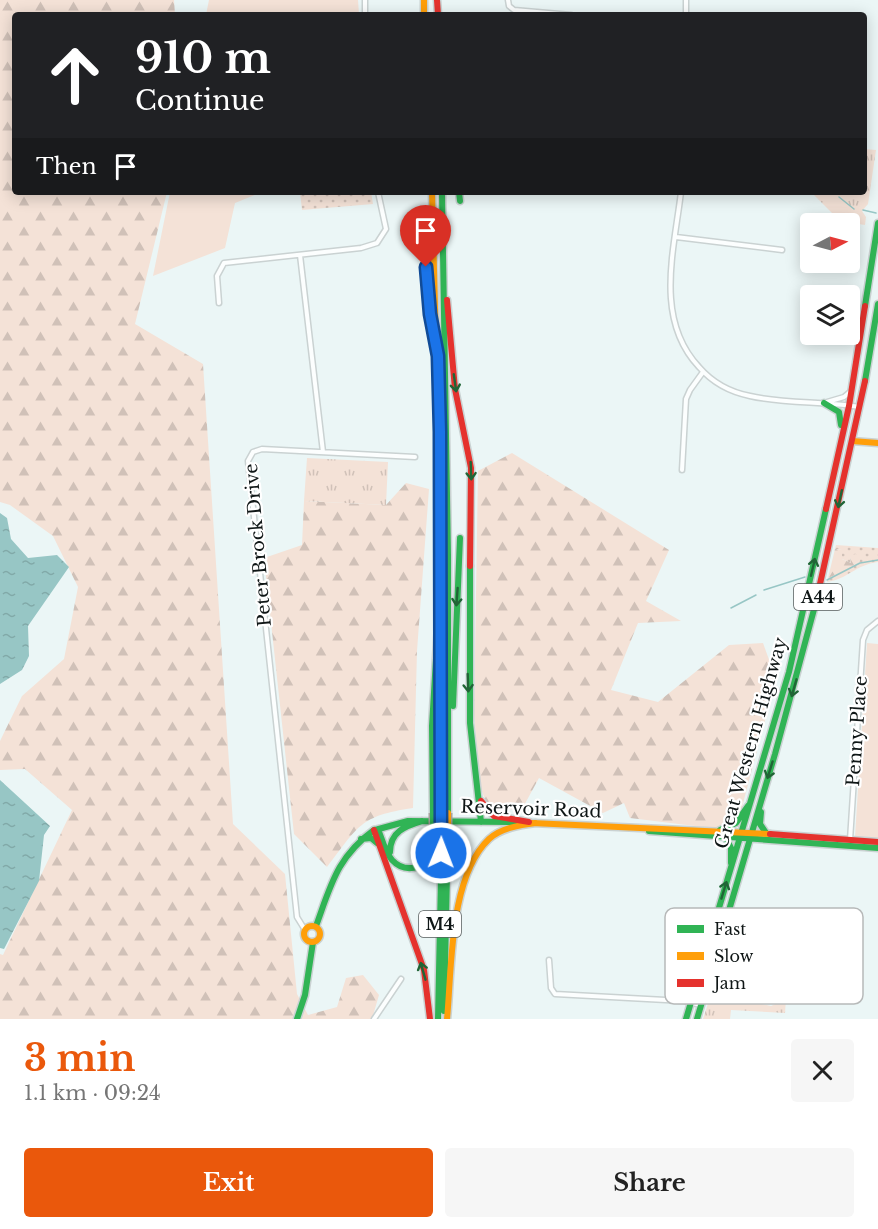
<!DOCTYPE html>
<meta charset="utf-8">
<style>
body{margin:0;font-family:"Libre Baskerville",serif;background:#f6f6f6;color:#222;height:100vh;display:flex;flex-direction:column;font-size:22px;white-space:nowrap}
*{box-sizing:border-box;margin:0}
p{font-size:20px;color:#767676}
.icon{flex:none;width:33px;height:33px;fill:none;stroke:currentColor;stroke-width:2;stroke-linecap:round;stroke-linejoin:round}
.map{position:relative;height:1019px;overflow:hidden}
.details{display:flex;flex-direction:column;background:#fff;flex:1}
.details>*{flex:none}
.guide{position:absolute;left:12px;top:12px;width:855px;height:183px;border-radius:6px;box-shadow:0 3px 15px #0003;background:#202124;color:#fff;overflow:hidden}
.needle{width:39px;rotate:84deg}
.buttons{position:absolute;left:800px;top:213px;display:grid;gap:12px}
.buttons a{display:grid;place-items:center;width:60px;height:60px;border-radius:6px;background:#fff;box-shadow:0 3px 15px #0003;font-size:30px}
.pin{position:absolute;display:grid;place-items:center;width:51px;height:51px;color:#fff;margin:-62px -26px;border-radius:50% 50% 50% 0;rotate:-45deg;box-shadow:0 0 6px #0007}
.pin .icon{rotate:45deg}
.me{position:absolute;width:66px;margin:-33px;rotate:1deg;stroke-linejoin:round;filter:drop-shadow(0 0 4px #0008)}
.turn{display:flex;align-items:center;gap:21px;height:126px;padding:0 24px;font-size:27px}
.turn .icon{width:78px;height:78px;stroke-width:2.5}
.turn b{display:block;font-size:42px;line-height:51px}
.then{display:flex;align-items:center;height:57px;padding:0 24px;background:#0003;gap:12px;font-size:22px}
.round{display:grid;place-items:center;flex:none;width:63px;height:63px;border-radius:6px;background:#f6f6f6}
.headline{display:flex;align-items:center;justify-content:space-between;height:102px;padding:0 24px}
h1{font-size:36px;font-weight:700;line-height:45px;color:#ea580c}
.action{display:flex;gap:12px;margin-top:auto;padding:12px 24px}
.action a{flex:1;height:69px;border-radius:6px;background:#ea580c;color:#fff;font-size:24px;font-weight:700;line-height:69px;text-align:center}
.action a+a{background:#f6f6f6;color:#222}
.map>svg:first-child{display:block}
.grass{fill:url(#grass-dots)}
.forest{fill:url(#forest-firs)}
.park{fill:url(#park-tufts)}
.pitch{fill:#f4e2d7}
.water{fill:url(#water-ripples)}
.lines{fill:none;stroke-linecap:round;stroke-linejoin:round}
.stream{stroke:#97c6c5;stroke-width:1.5}
.street-casing{stroke:#cad2d2;stroke-width:7}
.fast-casing{stroke:#cad2d2;stroke-width:9}
.slow-casing{stroke:#cad2d2;stroke-width:9}
.jam-casing{stroke:#cad2d2;stroke-width:9}
.street{stroke:#fcfefe;stroke-width:4}
.fast{stroke:#30b455;stroke-width:6}
.slow{stroke:#ff9f0a;stroke-width:6}
.jam{stroke:#e5322d;stroke-width:6}
.fast-bridge-casing{stroke:#a9a39e;stroke-width:9;stroke-linecap:butt}
.slow-bridge-casing{stroke:#a9a39e;stroke-width:9;stroke-linecap:butt}
.fast-bridge{stroke:#30b455;stroke-width:6}
.slow-bridge{stroke:#ff9f0a;stroke-width:6}
.oneway{stroke:#206536}
.route-casing{stroke:#114b97;stroke-width:15}
.route{stroke:#1a73e8;stroke-width:10}
.labels{text-anchor:middle;stroke-width:4.5;stroke-linejoin:round;paint-order:stroke}
.shield{fill:#fff;stroke:#575c5c;stroke-width:1.5}
.shield-label{font-size:16px;font-weight:bold;fill:#0f1616}
.street-label{font-size:18px;fill:#0f1616;stroke:#fff}
.key{fill:#fff;stroke:#b7b9b9;stroke-width:1.5}
.key-label{font-size:16px;fill:#0f1616}
</style>
<div class="map">
<svg width="878" height="1019" viewBox="0 0 878 1019">
<defs>
<pattern id="grass-dots" width="8" height="8" patternUnits="userSpaceOnUse" patternTransform="scale(1.5)"><rect width="8" height="8" fill="#f4e2d7"/><path d="M2 2h.1M6 6h.1" fill="none" stroke="#d0c1b8" stroke-width="1.8" stroke-linecap="round"/></pattern>
<pattern id="forest-firs" width="22" height="20" patternUnits="userSpaceOnUse" patternTransform="scale(1.5)"><rect width="22" height="20" fill="#f4e2d7"/><path d="M5 1l3.5 6h-7zM16 11l3.5 6h-7z" fill="#d0c1b8"/></pattern>
<pattern id="park-tufts" width="24" height="20" patternUnits="userSpaceOnUse" patternTransform="scale(1.5)"><rect width="24" height="20" fill="#f4e2d7"/><path d="M3 7l-1-3M5 7V3M7 7l1-3M15 17l-1-3M17 17v-4M19 17l1-3" fill="none" stroke="#d0c1b8"/></pattern>
<pattern id="water-ripples" width="26" height="14" patternUnits="userSpaceOnUse" patternTransform="scale(1.5)"><rect width="26" height="14" fill="#97c6c5"/><path d="M2 4q2-2 4 0t4 0M15 11q2-2 4 0t4 0" fill="none" stroke="#81a9a8"/></pattern>
</defs>
<rect width="100%" height="100%" fill="#ebf6f6"/>
<path class="grass" d="M300 192H371L373 204 302 210Z
M836 545 878 548V562C855 565 848 579 827 582L828 578 849 569 860 560 850 557 851 563 842 559V550L835 549Z"/>
<path class="forest" d="M0 0H174L175 15H15V192H167L135 324 203 364 233 824 285 874 297 994 308 1015 337 1007 346 978 363 975 379 995 372 1019H0V954L3 955 72 810 25 769 0 770V741L22 696 64 659 78 587 53 536 10 505 0 502Z
M512 453 669 550 646 601 681 621 638 623 611 690 658 702 729 645 763 643 776 679 741 811 723 827 711 828 630 818 624 803 603 813 539 778 521 811 487 805 480 786 474 714 478 471Z
M406 483 429 489 417 651 413 808C359 816 359 826 327 867L294 834 264 558 302 545 304 501 386 505Z
M835 549 842 550V559L851 563 850 557 855 554 860 555V560L849 569 828 578Z"/>
<path class="park" d="M864 149 876 150 868 204 862 211 866 217 865 225 840 221 811 192H864Z
M307 458 388 462 386 505 304 501Z
M719 969 729 971 745 970 743 1000 771 1006 786 999 785 1013 731 1010 730 1019H703Z"/>
<path class="pitch" d="M209 0H358L359 15H206Z
M170 192H262L235 203 225 248 153 276Z
M867 643 878 644V839L855 837Z"/>
<path class="water" d="M0 513 7 518 11 539 28 558 57 555 69 567 28 626 29 656 22 670 0 684Z
M0 780 50 826 44 835 39 881 4 949 0 948Z"/>
<g class="lines">
<path class="stream" d="M839 197 854 209
M863 210 876 213
M827 580 860 563 878 560
M764 590 805 577
M731 608 756 595"/>
<defs>
<path id="street" d="M365 0V15
M508 0 509 6 514 10 571 15
M686 0V15
M681 192C674 251 654 319 699 367 712 382 730 392 750 396 785 404 823 401 859 407
M676 237 782 250
M300 255 323 452
M219 303 217 276 224 263 361 248 377 243 386 229 378 192
M827 402 844 397 850 392
M682 470 686 399 690 390 703 372
M850 840 863 640 867 630 878 621
M305 930 297 917 248 461 253 452 262 449 415 457
M549 960 551 988 555 994 684 1001 701 1005
M374 1019 401 979"/>
<path id="fast" d="M442 192 448 555V813
M459 192 460 201
M865 306 878 223
M865 381 878 304
M824 403 839 412 841 425
M441 538 442 813
M470 566V723L481 822
M453 706 460 538
M761 812 760 824 766 833
M433 813 432 726 438 625
M378 829C382 839 385 852 392 860 404 873 425 870 431 853 434 846 433 837 433 829
M375 830 408 821 517 822
M720 830 736 823 748 806
M649 831 878 848
M726 838 731 848V863
M361 839 371 838 377 843
M390 852C390 832 405 826 422 821
M316 926C331 885 337 857 374 830
M444 1011 448 829
M297 1019 305 995 313 942
M438 1019 442 829
M686 1019 789 672 826 509
M697 1019 775 754 816 602"/>
<path id="slow" d="M424 0V15
M432 192 441 538
M852 441 878 443
M532 823 770 834
M304 934a8 8 0 1 1 16 0a8 8 0 1 1-16 0Z
M447 1019C452 968 449 877 489 839 501 828 520 825 536 823"/>
<path id="jam" d="M437 0 438 15
M423 234 434 334
M447 300 455 389 471 468 470 566
M826 509 849 406 865 306
M816 602 865 381
M481 801 494 816 529 822
M374 830 424 970 430 1019
M770 834 878 842"/>
</defs>
<use href="#street" class="street-casing"/>
<use href="#fast" class="fast-casing"/>
<use href="#slow" class="slow-casing"/>
<use href="#jam" class="jam-casing"/>
<use href="#street" class="street"/>
<use href="#fast" class="fast"/>
<use href="#slow" class="slow"/>
<use href="#jam" class="jam"/>
<defs>
<path id="fast-bridge" d="M433 813V829
M442 813V829"/>
<path id="slow-bridge" d="M448 813V829"/>
</defs>
<use href="#fast-bridge" class="fast-bridge-casing"/>
<use href="#slow-bridge" class="slow-bridge-casing"/>
<use href="#fast-bridge" class="fast-bridge"/>
<use href="#slow-bridge" class="slow-bridge"/>
</g>
<defs><path id="oneway-shaft" d="M-6 0H5M1.5-3L5.5 0L1.5 3" fill="none" stroke-width="1.6" stroke-linecap="round" stroke-linejoin="round" transform="scale(1.5)"/></defs>
<g class="oneway">
<use href="#oneway-shaft" transform="translate(455 383) rotate(82)"/>
<use href="#oneway-shaft" transform="translate(471 471) rotate(88)"/>
<use href="#oneway-shaft" transform="translate(840 499) rotate(102)"/>
<use href="#oneway-shaft" transform="translate(813 567) rotate(-77)"/>
<use href="#oneway-shaft" transform="translate(457 597) rotate(94)"/>
<use href="#oneway-shaft" transform="translate(468 683) rotate(88)"/>
<use href="#oneway-shaft" transform="translate(794 688) rotate(106)"/>
<use href="#oneway-shaft" transform="translate(770 770) rotate(107)"/>
<use href="#oneway-shaft" transform="translate(724 890) rotate(-73)"/>
<use href="#oneway-shaft" transform="translate(423 971) rotate(-106)"/>
</g>
<g class="lines">
<defs>
<path id="route" d="M426 267 430 314 438 356 440 432 441 853"/>
</defs>
<use href="#route" class="route-casing"/>
<use href="#route" class="route"/>
</g>
<g class="labels">
<g class="shield">
<rect x="794" y="584" width="48" height="26" rx="4.5"/>
<rect x="419" y="911" width="42" height="26" rx="4.5"/>
</g>
<g class="shield-label">
<text x="818" y="603">A44</text>
<text x="440" y="930">M4</text>
</g>
<g class="street-label">
<text transform="translate(258 545) rotate(-95)" y="6">Peter Brock Drive</text>
<text transform="translate(857 731) rotate(-86)" y="6">Penny Place</text>
<text transform="translate(751 743) rotate(-74)" y="6">Great Western Highway</text>
<text transform="translate(531 809) rotate(2)" y="6">Reservoir Road</text>
</g>
</g>
<rect x="665" y="908" width="198" height="96" rx="9" class="key"/>
<rect x="677" y="925" width="27" height="8" fill="#30b455"/>
<rect x="677" y="952" width="27" height="8" fill="#ff9f0a"/>
<rect x="677" y="979" width="27" height="8" fill="#e5322d"/>
<g class="key-label">
<text x="714" y="935">Fast</text>
<text x="714" y="962">Slow</text>
<text x="714" y="989">Jam</text>
</g>
</svg>
<div class="buttons">
<a><svg class="needle" viewBox="-14 -14 28 28"><path d="M0-13l5 13h-10z" fill="#e53935"/><path d="M0 13l5-13h-10z" fill="#767676"/></svg></a>
<a><svg class="icon" aria-label="layers" viewBox="0 0 24 24"><path d="M12 4l9 5-9 5-9-5zM3 14l9 5 9-5"/></svg></a>
</div>
<div class="pin" style="left:426px;top:267px;background:#d93025"><svg class="icon" aria-label="arrive" viewBox="0 0 24 24"><path d="M6 21V4h12l-3 4 3 4H6"/></svg></div>
<svg class="me" style="left:441px;top:853px" viewBox="-20 -20 40 40"><circle r="17" fill="#1a73e8" stroke="#fff" stroke-width="3"/><path d="M0-11L8 9 0 5-8 9z" fill="#fff"/></svg>
<div class="guide">
<div class="turn"><svg class="icon" aria-label="ahead" viewBox="0 0 24 24"><path d="M12 20V5M6 11l6-6 6 6"/></svg><div><b>910 m</b>Continue</div></div>
<div class="then">Then<svg class="icon" aria-label="arrive" viewBox="0 0 24 24"><path d="M6 21V4h12l-3 4 3 4H6"/></svg></div>
</div>
</div>
<section class="details">
<div class="headline"><div><h1>3 min</h1><p>1.1 km · 09:24</p></div><a class="round"><svg class="icon" aria-label="close" viewBox="0 0 24 24"><path d="M6 6l12 12M18 6L6 18"/></svg></a></div>
<div class="action"><a>Exit</a><a>Share</a></div>
</section>
